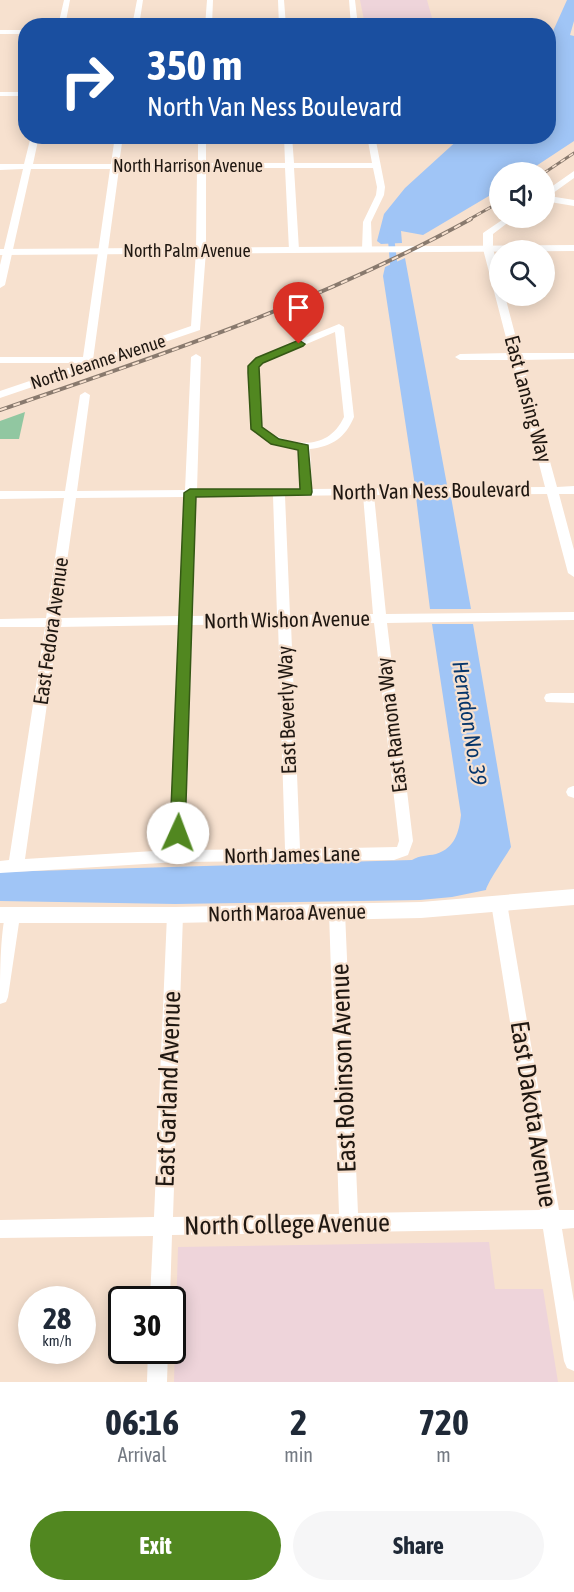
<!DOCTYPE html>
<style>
body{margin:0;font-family:"Asap Condensed",sans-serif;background:#f6f6f7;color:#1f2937;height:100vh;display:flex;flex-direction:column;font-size:22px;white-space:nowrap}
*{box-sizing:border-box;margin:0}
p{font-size:20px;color:#747a83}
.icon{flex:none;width:33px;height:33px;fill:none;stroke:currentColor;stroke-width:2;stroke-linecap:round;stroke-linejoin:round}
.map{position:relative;height:1382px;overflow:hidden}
.side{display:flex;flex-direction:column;background:#fff;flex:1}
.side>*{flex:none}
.guide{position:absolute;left:18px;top:18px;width:538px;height:126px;border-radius:24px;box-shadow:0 3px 15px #0003;background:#1a4fa0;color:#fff;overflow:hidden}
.buttons{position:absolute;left:489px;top:162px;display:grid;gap:12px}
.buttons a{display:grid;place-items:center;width:66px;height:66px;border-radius:50%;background:#fff;box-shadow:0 3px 15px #0003;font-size:30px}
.speed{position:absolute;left:18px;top:1286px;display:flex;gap:12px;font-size:30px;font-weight:700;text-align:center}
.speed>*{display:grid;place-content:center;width:78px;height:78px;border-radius:50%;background:#fff;box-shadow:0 3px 15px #0003;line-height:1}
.speed small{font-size:15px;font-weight:400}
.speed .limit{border:3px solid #111;border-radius:9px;background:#fff;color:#111}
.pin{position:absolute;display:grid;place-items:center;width:51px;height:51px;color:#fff;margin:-62px -26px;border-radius:50% 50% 50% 0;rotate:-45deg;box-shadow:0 0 6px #0007}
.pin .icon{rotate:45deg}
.me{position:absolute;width:66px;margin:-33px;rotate:2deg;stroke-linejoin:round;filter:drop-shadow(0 0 4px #0008)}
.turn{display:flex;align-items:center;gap:21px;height:126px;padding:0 30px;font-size:27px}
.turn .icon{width:78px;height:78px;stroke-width:2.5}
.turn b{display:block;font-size:42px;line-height:51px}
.eta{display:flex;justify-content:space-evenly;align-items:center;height:102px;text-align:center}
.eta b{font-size:36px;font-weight:700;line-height:42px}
.primary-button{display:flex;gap:12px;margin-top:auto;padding:12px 30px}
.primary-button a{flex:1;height:69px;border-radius:36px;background:#518720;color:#fff;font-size:24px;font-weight:700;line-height:69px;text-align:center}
.primary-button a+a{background:#f6f6f7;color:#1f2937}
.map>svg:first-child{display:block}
.commercial{fill:#eed4da}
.green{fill:#91c7a1}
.water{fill:#a0c5f6}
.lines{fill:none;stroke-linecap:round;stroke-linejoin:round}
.canal{fill:#a0c5f6;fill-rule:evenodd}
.minor{fill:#fff;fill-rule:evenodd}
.major{fill:#fff;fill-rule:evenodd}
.rail-far1-casing{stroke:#897a6e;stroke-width:3}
.rail-casing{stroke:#897a6e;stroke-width:4}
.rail-far1{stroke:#f7e1cf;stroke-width:1.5;stroke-dasharray:5;stroke-linecap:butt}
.rail{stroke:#f7e1cf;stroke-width:2;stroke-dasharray:7;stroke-linecap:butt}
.route{fill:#518720;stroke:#355815;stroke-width:1.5}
.labels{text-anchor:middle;stroke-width:4.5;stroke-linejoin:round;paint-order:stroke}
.far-street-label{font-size:18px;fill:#1f1711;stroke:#f7e1cf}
.street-label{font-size:21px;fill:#1f1711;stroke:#f7e1cf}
.water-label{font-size:22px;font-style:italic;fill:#07366b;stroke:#f7e1cf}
.near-street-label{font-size:26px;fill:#1f1711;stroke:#f7e1cf}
</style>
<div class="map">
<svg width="574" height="1382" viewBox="0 0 574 1382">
<rect width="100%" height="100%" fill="#f7e1cf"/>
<path class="commercial" d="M360 0H427L434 25H365Z
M489 1242 495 1289H543L558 1382H174L178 1247Z"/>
<path class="green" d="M25 412 19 439H0V421Z"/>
<path class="water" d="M567 0H574V21L570 35 574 36V141L527 172H500L499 190 423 235 401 231 402 243 381 244 377 241 384 214 405 188 461 137 549 136V40Z
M405 258 447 485 415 486 383 276 385 267Z
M416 497H451L471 609H430Z
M432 624H473L511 847C506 856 487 883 486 890L452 897 420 900 175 904 0 901V872L412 860C420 855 427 856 436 854 455 848 459 832 461 815Z"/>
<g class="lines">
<path class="canal" d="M387 228 393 229 399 276 395 278 391 276Z"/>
<path class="minor" d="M64 0H70L65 26H58Z
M137 0H143L139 26H132Z
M207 0H213L212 26H205Z
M278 0H284L286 26H279Z
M349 0H355L358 26H351Z
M0 30H26V34H0Z
M0 92H26V96H0Z
M31 136H39L33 164H111L115 136H123L119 164 198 163V136H206V163H285L284 136H292L294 163H372L367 136H375L385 187 384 195 371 222 372 249 367 252 362 249 363 222 376 195 377 187 373 168H294L299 250 294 253 289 250 285 168H206V251L200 330 0 398V391L83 363H0V357H83L110 169H31L5 285 0 288V265L23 169 0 170V164H24ZM197 168 196 251 191 326 93 360 119 169Z
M574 171V178L549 196 574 200V206L544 201V192Z
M505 218H514L493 234V249L500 273V296H505L520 353H574V359L522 360 557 487 574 486V494H559L574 550V577L568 573 547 494 374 495 386 614 574 612V620L387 623 413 841 408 855 394 860 177 862 0 873V861L9 860 45 627H0V619L46 618 64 498 0 499V491H65L80 395 85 392 90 395 77 491 185 490 191 357 196 354 201 357 197 490 300 489 299 449C282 447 263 441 251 429L248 366 256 358 339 324 344 327 354 417C345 438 333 446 310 449L312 489 545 487 512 360H460L455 357 460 354 510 353 483 249V233ZM335 332 344 417C327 453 290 446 261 428L258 367 264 362ZM363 495 373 614 290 615 285 496ZM273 496 277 615 193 616 196 497ZM185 497 180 616 59 618 76 498ZM374 623 399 841 397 847 300 849 291 624ZM278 624 285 849 185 850 192 625ZM179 625 170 850 25 859 58 627Z
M551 693H574V703L546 702 544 698 546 694Z
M573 786H574V798L568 796 566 792 568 788Z
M499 896 504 898 507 903 559 1210H574V1228L562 1229 574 1302V1371L567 1368 564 1361 543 1229 172 1235 170 1299H150L153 1236 0 1238V1220L154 1217 167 915 169 910 175 908 181 910 183 915 173 1217 339 1214 329 912 331 907 337 905 343 907 345 912 358 1213 540 1210 491 903 494 898Z
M12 909 18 911 20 916 8 997 6 1002 0 1004C0 978 0 935 6 911Z
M148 1350H168L167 1382H147Z"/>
<path class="major" d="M574 245V251L0 255V249Z
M574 889V905L421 918 175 923H0V907H175L421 902Z"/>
<defs>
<path id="rail-far1" d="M544 173 574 153
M468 220 500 202"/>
<path id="rail" d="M0 410C162 355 320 302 471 219"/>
</defs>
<use href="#rail-far1" class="rail-far1-casing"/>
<use href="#rail" class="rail-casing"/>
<use href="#rail-far1" class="rail-far1"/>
<use href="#rail" class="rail"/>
</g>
<path class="route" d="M299 340 305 344 303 346 263 363 259 367 262 427 279 439 308 445 312 492 311 495 196 497 185 833 183 837H173L170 833 184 493 190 489H300L298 450 271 444 251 429 248 373V366L256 358Z"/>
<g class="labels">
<g class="far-street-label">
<text x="188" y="172">North Harrison Avenue</text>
<text x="187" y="257">North Palm Avenue</text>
<text transform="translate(98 362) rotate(-18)" y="6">North Jeanne Avenue</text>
</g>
<g class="street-label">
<text transform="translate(528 399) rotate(75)" y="7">East Lansing Way</text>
<text transform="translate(431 491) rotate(-1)" y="7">North Van Ness Boulevard</text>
<text transform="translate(287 620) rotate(-1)" y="7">North Wishon Avenue</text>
<text transform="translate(51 631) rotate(-82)" y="7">East Fedora Avenue</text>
<text transform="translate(287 710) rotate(-92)" y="7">East Beverly Way</text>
<text transform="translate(392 725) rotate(-97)" y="7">East Ramona Way</text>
<text transform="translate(292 855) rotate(-1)" y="7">North James Lane</text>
<text transform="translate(287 913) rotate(-1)" y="7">North Maroa Avenue</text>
</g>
<g class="water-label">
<text transform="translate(470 723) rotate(81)" y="8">Herndon No. 39</text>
</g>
<g class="near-street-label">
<text transform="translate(343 1068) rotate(-92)" y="9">East Robinson Avenue</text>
<text transform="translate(168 1089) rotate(-88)" y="9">East Garland Avenue</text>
<text transform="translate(534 1114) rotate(81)" y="9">East Dakota Avenue</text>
<text transform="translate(287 1224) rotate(-1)" y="9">North College Avenue</text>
</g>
</g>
</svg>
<div class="buttons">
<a><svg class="icon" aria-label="sound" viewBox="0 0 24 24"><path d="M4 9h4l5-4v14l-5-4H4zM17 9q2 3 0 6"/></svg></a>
<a><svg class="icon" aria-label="search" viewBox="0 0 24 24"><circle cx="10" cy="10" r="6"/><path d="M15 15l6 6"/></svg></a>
</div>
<div class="speed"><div>28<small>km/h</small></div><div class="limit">30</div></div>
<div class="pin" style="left:299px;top:344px;background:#d93025"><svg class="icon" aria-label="arrive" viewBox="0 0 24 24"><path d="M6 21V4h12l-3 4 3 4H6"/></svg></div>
<svg class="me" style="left:178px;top:833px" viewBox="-20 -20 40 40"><circle r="19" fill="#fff"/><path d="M0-13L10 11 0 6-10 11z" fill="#518720"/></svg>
<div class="guide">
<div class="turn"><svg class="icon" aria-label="right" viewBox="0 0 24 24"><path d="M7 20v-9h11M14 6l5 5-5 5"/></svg><div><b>350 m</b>North Van Ness Boulevard</div></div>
</div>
</div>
<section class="side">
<div class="eta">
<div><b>06:16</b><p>Arrival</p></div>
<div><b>2</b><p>min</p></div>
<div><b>720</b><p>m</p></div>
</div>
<div class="primary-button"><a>Exit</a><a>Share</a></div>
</section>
